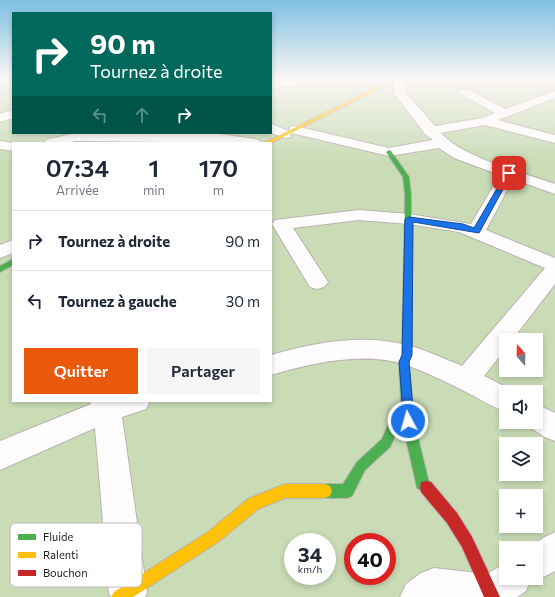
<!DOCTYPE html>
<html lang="fr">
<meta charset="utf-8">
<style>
body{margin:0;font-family:Commissioner,sans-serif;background:#f6f6f7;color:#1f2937;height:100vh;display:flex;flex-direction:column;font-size:15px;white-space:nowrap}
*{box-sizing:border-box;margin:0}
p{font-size:13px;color:#747a83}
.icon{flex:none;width:22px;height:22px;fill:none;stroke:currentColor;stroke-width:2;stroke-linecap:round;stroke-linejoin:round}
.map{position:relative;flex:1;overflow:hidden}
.sheet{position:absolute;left:12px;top:142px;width:260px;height:260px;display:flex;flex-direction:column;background:#fff;border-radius:0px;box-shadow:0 2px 6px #0003}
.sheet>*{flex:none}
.top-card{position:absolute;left:12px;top:12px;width:260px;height:122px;border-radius:0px;box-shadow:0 2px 6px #0003;background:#00695c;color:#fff;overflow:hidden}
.needle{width:26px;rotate:340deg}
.fabs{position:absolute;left:499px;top:333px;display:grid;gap:8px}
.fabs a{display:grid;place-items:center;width:44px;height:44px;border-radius:0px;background:#fff;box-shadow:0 2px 6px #0003;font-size:20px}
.speed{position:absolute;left:284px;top:533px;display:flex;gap:8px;font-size:20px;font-weight:700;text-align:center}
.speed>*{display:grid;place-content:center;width:52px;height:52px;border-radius:50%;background:#fff;box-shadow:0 2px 6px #0003;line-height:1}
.speed small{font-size:10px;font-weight:400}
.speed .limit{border:6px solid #d22;background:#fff;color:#111}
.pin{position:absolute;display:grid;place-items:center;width:34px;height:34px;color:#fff;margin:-17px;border-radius:8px;box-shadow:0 2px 6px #0006}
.me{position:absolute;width:44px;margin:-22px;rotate:354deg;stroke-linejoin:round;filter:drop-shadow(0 0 3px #0008)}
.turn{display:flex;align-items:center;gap:14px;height:84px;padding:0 12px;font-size:18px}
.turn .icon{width:52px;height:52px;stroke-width:2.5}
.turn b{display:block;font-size:28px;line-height:34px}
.lanes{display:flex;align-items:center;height:38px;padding:0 12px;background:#0003;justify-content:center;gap:20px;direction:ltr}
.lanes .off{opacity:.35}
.eta{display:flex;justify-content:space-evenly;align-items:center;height:68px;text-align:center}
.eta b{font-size:24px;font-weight:600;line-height:28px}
.primary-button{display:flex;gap:8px;margin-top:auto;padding:8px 12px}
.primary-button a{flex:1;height:46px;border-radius:0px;background:#ea580c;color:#fff;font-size:16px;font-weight:600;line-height:46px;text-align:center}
.primary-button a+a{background:#f6f6f7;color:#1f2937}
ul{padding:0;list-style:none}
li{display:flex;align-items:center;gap:12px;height:60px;padding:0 12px;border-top:1px solid #e0e1e3}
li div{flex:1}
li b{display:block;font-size:15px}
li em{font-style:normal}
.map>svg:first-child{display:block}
.green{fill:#c9dcb6;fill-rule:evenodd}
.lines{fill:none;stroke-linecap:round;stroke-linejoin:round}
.street-casing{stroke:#bbb3af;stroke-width:2}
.fast-casing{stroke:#bbb3af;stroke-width:2}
.slow-casing{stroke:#bbb3af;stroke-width:2}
.jam-casing{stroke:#bbb3af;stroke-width:2}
.street{fill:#fefcfc;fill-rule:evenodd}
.fast{fill:#4caf50;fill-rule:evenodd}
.slow{fill:#ffc107;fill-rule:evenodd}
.jam{fill:#c62828;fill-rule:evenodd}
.route{fill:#1a73e8;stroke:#114b97}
.key{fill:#fff;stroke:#bebcbb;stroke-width:1}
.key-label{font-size:11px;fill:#26201d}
</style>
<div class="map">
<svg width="555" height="597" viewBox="0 0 555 597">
<rect width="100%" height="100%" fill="#f6ede8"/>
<path class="green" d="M0 79H13V133H271V79H555V597H0ZM13 143H271V401H13ZM506 340H536V370H506ZM506 392H536V422H506ZM506 444H536V474H506ZM506 496H536V526H506ZM293 542H327V576H293ZM353 542H387V576H353ZM506 548H536V578H506Z"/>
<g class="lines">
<defs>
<path id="street" d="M301 79H319L309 85 271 88V82Z
M395 79H405V92L435 126 482 118 495 113 461 94 459 92 461 90H469L505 109 555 91V98L498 120 555 135V143L485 125 441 133C463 158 522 172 555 184V194L513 179 486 230 555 258V284L512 340H506V348L484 376 516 392H506V412C493 407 482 400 470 394 451 384 430 374 409 366 368 350 311 363 271 375V355C316 342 365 333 410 346 428 351 445 359 462 366L545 268 459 232 409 224 359 220 293 228 328 282 324 287 317 289 310 287 272 224 275 220 359 210 409 214 471 224 500 175 454 158 439 148 389 156 291 133 290 137 285 138 271 133V124L289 131 290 127 295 126 389 148 433 140 425 134 393 92Z
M510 79H555V83L515 82Z
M13 110V118L0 122V114Z
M75 133 220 134 254 139 259 140 261 143 75 141 68 143H44L46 140Z
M0 141 14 143 13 151 0 149Z
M13 240V253L0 258V245Z
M90 401H150L146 409 122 417 147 593 145 597H111L109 593 95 428 0 470V441L91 404Z
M536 404 555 413V441L545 437 526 425 525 422H536Z
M555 532V571L536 581 531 579 526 591 517 597H400L406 584 421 573 434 568 487 574 506 563V578H536V548H527L543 538Z"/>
<path id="fast" d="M389 150 391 151 409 177 411 195 412 355 409 362 414 421 428 479 432 487 431 492 426 493 417 488 402 421 390 447 365 470 352 496 347 498H325L320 496 318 491 320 486 325 484H343L357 462 382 439 391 418 401 403 399 362 402 355 405 195 403 177 386 152Z
M13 259V265L0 272V266Z"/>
<path id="slow" d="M393 79H399L271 143H264Z
M285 484H325L330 486 332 491 330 496 325 498H285L258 509 218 542 133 597H111L114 592 208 532 248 499Z"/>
<path id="jam" d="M426 481 431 482 457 513 472 537 500 597H484L462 547 447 523 421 492 420 487 421 482Z"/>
</defs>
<use href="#street" class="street-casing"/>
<use href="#fast" class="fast-casing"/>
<use href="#slow" class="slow-casing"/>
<use href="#jam" class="jam-casing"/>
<use href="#street" class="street"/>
<use href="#fast" class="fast"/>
<use href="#slow" class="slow"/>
<use href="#jam" class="jam"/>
</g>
<linearGradient id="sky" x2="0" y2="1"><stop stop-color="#7ec0e3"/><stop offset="0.48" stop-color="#fbf7f5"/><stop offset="1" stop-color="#fbf7f5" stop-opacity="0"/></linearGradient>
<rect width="555" height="163" fill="url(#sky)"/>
<path class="route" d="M509 171 512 173 479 233 413 222 412 355 409 362 414 421 412 425 408 426 404 425 399 362 402 355 405 219 409 217 463 224 474 228 506 173Z"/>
<rect x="10" y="523" width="132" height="64" rx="6" class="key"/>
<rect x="18" y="534" width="18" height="6" fill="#4caf50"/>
<rect x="18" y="552" width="18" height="6" fill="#ffc107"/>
<rect x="18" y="570" width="18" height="6" fill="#c62828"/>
<g class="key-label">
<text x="43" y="541">Fluide</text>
<text x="43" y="559">Ralenti</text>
<text x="43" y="577">Bouchon</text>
</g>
</svg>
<div class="fabs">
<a><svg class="needle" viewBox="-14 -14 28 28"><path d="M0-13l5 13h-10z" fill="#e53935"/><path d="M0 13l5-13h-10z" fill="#747a83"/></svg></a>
<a><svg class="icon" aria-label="sound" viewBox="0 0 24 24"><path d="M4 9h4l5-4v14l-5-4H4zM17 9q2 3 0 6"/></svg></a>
<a><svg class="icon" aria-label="layers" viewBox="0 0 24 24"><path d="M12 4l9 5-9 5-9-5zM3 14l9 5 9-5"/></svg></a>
<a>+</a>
<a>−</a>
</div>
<div class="speed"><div>34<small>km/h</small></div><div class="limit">40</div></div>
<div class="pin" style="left:509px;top:173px;background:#d93025"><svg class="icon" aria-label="arrive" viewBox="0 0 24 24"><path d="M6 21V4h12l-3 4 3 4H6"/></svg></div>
<svg class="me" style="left:408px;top:421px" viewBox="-20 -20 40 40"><circle r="17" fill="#1a73e8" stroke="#fff" stroke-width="3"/><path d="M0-11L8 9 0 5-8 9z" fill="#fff"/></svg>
<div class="top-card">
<div class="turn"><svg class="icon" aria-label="right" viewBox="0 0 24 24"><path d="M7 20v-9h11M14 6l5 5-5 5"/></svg><div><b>90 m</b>Tournez à droite</div></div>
<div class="lanes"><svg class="icon off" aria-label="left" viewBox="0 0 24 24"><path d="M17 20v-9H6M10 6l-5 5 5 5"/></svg><svg class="icon off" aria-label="ahead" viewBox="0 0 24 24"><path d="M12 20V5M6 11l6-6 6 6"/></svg><svg class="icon" aria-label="right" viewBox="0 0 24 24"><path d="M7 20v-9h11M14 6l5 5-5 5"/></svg></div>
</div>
<section class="sheet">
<div class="eta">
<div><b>07:34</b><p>Arrivée</p></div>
<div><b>1</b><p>min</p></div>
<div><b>170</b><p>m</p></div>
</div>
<ul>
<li><svg class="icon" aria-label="right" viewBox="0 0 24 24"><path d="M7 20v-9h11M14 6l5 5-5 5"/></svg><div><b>Tournez à droite</b></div><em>90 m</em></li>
<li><svg class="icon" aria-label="left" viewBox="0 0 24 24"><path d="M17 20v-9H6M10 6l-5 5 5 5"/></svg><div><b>Tournez à gauche</b></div><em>30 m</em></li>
</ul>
<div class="primary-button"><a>Quitter</a><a>Partager</a></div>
</section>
</div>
